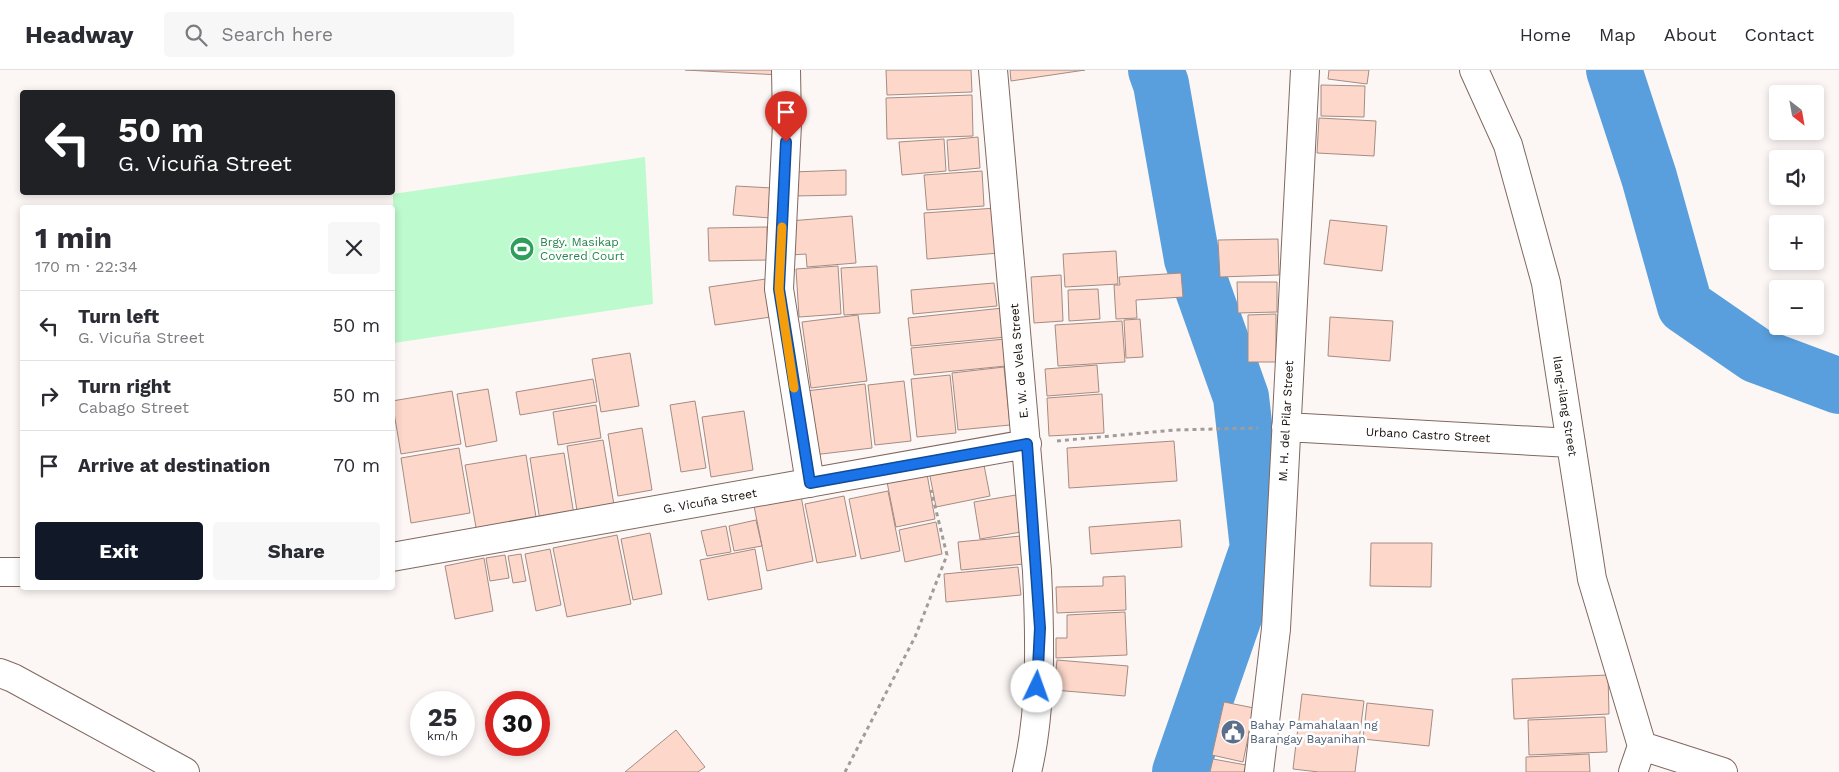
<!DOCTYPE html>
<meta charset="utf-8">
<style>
body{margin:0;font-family:"Work Sans",sans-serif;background:#f7f7f7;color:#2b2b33;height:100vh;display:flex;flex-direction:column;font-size:19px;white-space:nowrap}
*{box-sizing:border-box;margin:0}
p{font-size:16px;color:#7c7c81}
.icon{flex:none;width:28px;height:28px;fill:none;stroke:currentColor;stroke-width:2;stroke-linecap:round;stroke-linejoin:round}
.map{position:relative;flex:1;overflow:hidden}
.details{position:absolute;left:20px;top:135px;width:375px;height:385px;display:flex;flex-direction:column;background:#fff;border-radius:5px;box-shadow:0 2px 8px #0003}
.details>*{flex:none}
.guide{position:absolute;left:20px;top:20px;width:375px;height:105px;border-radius:5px;box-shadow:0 2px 8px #0003;background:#202124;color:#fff;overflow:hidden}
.needle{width:32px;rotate:149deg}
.fabs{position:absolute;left:1769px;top:15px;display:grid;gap:10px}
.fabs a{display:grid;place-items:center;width:55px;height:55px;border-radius:5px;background:#fff;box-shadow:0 2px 8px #0003;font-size:25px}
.speed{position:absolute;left:410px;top:621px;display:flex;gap:10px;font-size:25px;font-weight:700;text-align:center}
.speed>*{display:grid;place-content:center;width:65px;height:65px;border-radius:50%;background:#fff;box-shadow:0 2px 8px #0003;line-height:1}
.speed small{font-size:12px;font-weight:400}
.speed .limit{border:8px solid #d22;background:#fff;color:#111}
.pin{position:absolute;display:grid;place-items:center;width:42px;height:42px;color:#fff;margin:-51px -21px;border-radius:50% 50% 50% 0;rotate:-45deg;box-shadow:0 0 5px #0007}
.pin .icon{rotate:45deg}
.me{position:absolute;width:55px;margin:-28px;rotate:3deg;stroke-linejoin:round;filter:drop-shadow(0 0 4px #0008)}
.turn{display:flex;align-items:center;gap:18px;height:105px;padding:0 15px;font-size:22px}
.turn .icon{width:65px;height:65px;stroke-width:2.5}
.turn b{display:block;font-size:35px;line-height:42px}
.round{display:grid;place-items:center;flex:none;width:52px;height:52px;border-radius:5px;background:#f7f7f7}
.overview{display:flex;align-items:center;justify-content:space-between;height:85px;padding:0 15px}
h1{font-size:30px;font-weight:700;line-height:38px}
.primary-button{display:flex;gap:10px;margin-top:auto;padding:10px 15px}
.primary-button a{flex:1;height:58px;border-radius:5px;background:#111827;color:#fff;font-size:20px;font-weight:700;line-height:58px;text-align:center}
.primary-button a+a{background:#f7f7f7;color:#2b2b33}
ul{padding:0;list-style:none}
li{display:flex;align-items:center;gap:15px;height:70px;padding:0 15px;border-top:1px solid #e1e1e2}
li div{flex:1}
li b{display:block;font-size:19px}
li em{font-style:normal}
header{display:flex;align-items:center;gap:30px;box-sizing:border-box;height:70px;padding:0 25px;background:#fff;border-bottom:1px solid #e1e1e2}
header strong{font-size:24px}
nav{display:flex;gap:28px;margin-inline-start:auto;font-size:18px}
.search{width:350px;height:45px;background:#f7f7f7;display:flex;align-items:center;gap:12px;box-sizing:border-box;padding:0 18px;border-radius:5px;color:#7c7c81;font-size:19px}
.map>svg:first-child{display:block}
.green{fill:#bdfacd}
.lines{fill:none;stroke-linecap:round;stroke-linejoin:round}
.river{stroke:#599fdd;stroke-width:56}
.building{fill:#fdd7ca;stroke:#a58c83}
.minor-casing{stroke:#806860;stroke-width:30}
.path{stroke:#a29c99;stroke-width:3;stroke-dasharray:4 4;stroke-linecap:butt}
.minor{stroke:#fff;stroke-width:28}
.route-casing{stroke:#114b97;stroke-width:12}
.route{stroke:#1a73e8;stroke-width:9}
.slow{stroke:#f59e0b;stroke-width:9}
.labels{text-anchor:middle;stroke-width:5;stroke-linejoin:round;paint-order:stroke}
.leisure-label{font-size:12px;fill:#27864d;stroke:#fff;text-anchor:start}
.street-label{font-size:12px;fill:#150d09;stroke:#fff}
.service-label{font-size:12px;fill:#4e5e75;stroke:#fff;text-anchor:start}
</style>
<header>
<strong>Headway</strong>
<div class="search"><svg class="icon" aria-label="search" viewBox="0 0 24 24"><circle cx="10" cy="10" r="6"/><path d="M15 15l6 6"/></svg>Search here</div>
<nav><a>Home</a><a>Map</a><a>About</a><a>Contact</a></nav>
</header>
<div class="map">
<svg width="1839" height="702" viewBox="0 0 1839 702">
<rect width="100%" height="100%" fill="#fcf7f5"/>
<path class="green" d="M645 87 653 234 394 273 393 124Z"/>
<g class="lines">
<path class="river" d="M1156 0 1161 14 1192 189 1241 327 1258 478 1180 702
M1614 0 1649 107 1685 236 1756 285 1839 316"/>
</g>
<path class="building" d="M685 0H780V5Z
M886 0H971L972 22 887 25Z
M1010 0H1085L1011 11Z
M1329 0H1369L1367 14 1328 9Z
M1321 15 1365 16 1364 47 1321 46Z
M972 25 973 66 887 69 886 28Z
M1319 48 1376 51 1374 86 1317 83Z
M978 67 980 98 949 101 947 70Z
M944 69 946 101 902 105 899 72Z
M846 100V125L794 126 793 102Z
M982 101 984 136 927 140 924 105Z
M736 116 772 118 770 148 733 145Z
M996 138 999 183 927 189 924 143Z
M852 146 856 193 807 197 806 184 791 185 789 151Z
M1330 150 1387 156 1382 201 1324 194Z
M767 157 768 190 709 191 708 158Z
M1278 169 1279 205 1220 207 1218 170Z
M1116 181 1118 214 1065 217 1063 184Z
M838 196 841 244 799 247 796 199Z
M877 196 880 243 844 245 841 198Z
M1181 203 1183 227 1136 230 1137 248 1116 249 1114 215H1120L1119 207Z
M1061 205 1063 251 1034 253 1031 207Z
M766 209 771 247 715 255 709 217Z
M1237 212H1277V242L1238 243Z
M994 213 997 236 913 244 911 220Z
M1098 219 1100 249 1069 251 1068 220Z
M1003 238 1006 267 911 276 908 248Z
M1276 244V292H1248V245Z
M858 245 867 311 811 318 802 252Z
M1330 247 1393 251 1390 291 1328 286Z
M1140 249 1143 287 1126 288 1124 250Z
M1122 251 1125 292 1058 296 1055 255Z
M1005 269 1006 296 914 305 911 278Z
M630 283 639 336 601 342 592 289Z
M1097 295 1099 322 1047 326 1045 299Z
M1004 297 1010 355 958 360 952 303Z
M950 305 956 363 917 367 911 309Z
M593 309 597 332 520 345 516 322Z
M904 311 911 371 875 375 868 315Z
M865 314 872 378 813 385 806 321Z
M488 319 497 371 466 377 457 324Z
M452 321 461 374 401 384 392 331Z
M1102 324 1104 363 1049 366 1047 328Z
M695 331 706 398 681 402 670 335Z
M596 335 601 368 558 375 553 342Z
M744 341 753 400 711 407 702 347Z
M642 358 652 420 618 426 608 364Z
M603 370 614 435 577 441 567 376Z
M1174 371 1177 411 1069 418 1067 378Z
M459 378 470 443 411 453 401 388Z
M564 383 574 445 540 451 530 388Z
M526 385 537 453 477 463 465 395Z
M983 390 990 426 936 437 929 401Z
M927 404 935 449 896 457 887 412Z
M888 421 900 481 861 489 849 429Z
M1022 424 1027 461 980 469 974 432Z
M801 426 813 491 767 501 754 436Z
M844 426 856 486 817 493 805 434Z
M756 450 762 476 734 481 729 456Z
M1180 450 1182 477 1091 484 1089 457Z
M936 452 942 484 905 492 899 460Z
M726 456 731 482 707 486 701 461Z
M650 463 662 524 633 530 621 469Z
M617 465 631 534 567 547 553 478Z
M1021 466 1024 494 961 500 958 472Z
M1371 473H1432L1431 517 1370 516Z
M550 479 561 535 536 541 525 484Z
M755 479 762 519 708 530 700 490Z
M521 484 526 511 513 513 508 486Z
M505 485 509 508 490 511 486 488Z
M484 488 493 541 455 549 445 496Z
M1018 497 1021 525 946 532 944 504Z
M1125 506 1126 540 1057 543 1056 517 1103 516V507Z
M1125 542 1127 585 1056 588V568H1067V545Z
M1057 590 1128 596 1125 626 1054 620Z
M1608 605 1609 644 1514 649 1512 609Z
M1302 624 1364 631 1355 702H1319L1293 699Z
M1224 632 1254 638 1243 692 1212 685Z
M1367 633 1433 640 1429 676 1363 669Z
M1605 647 1607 682 1529 685 1528 650Z
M676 660 705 697 698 702H625Z
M1589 684 1590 702H1526V687Z
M1213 689 1246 695 1244 702H1210Z"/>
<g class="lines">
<defs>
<path id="minor" d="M786 0 787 54 779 219 810 413
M993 0 1037 501C1040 565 1042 640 1027 702
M1474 0 1508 75 1546 213 1592 509 1642 676
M1286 357 1571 373
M392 487 1027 374
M0 502H22
M0 603 13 608 185 702
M1642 676 1723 702
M1259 702 1276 559 1305 0
M1633 702 1642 676"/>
</defs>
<use href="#minor" class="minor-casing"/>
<path class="path" d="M1057 371 1174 360 1258 358
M845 702 915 567 947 485 931 420"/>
<use href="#minor" class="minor"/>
</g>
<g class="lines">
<defs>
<path id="route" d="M786 72 779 219 810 413 1027 374 1040 558 1037 617"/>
</defs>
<use href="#route" class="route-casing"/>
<use href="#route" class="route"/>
<path class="slow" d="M782 157 779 219 794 318"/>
</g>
<defs>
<symbol id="stadium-disc" viewBox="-11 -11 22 22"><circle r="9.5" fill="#2e9e5b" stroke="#fff"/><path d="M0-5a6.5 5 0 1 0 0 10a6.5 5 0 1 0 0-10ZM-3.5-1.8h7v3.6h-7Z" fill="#fff"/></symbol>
<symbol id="civic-disc" viewBox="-11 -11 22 22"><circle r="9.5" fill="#5c6f8a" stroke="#fff"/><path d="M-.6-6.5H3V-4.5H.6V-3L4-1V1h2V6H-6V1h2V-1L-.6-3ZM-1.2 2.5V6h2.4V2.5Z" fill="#fff"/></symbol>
</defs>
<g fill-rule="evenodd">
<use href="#stadium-disc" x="508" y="165" width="28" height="28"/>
<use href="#civic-disc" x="1219" y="648" width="28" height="28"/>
</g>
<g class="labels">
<g class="leisure-label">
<text x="540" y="176">Brgy. Masikap<tspan x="540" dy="14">Covered Court</tspan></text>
</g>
<g class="street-label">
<text transform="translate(1019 291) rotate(-95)" y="4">E. W. de Vela Street</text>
<text transform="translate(1565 336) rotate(81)" y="4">Ilang-ilang Street</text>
<text transform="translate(1286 351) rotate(-87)" y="4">M. H. del Pilar Street</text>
<text transform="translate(1428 365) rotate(3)" y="4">Urbano Castro Street</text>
<text transform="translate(710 431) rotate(-10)" y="4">G. Vicuña Street</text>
</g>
<g class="service-label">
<text x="1250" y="659">Bahay Pamahalaan ng<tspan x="1250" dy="14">Barangay Bayanihan</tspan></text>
</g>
</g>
</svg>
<div class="fabs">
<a><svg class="needle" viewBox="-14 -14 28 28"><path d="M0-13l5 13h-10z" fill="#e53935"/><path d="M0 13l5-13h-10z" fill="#7c7c81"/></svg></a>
<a><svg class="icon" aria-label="sound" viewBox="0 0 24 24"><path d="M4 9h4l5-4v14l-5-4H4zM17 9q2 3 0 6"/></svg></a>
<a>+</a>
<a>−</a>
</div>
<div class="speed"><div>25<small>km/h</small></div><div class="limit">30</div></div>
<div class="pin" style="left:786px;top:72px;background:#d93025"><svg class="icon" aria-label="arrive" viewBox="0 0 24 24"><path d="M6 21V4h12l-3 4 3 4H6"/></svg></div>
<svg class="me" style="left:1037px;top:617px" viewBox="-20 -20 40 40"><circle r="19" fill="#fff"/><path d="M0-13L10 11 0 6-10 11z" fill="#1a73e8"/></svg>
<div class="guide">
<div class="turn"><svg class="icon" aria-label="left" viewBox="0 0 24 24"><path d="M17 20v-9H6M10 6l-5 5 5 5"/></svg><div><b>50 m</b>G. Vicuña Street</div></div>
</div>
<section class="details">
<div class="overview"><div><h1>1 min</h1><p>170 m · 22:34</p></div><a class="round"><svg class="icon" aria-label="close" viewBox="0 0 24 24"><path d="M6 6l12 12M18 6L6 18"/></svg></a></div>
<ul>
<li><svg class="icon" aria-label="left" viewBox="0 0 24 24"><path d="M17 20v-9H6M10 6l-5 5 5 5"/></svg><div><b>Turn left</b><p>G. Vicuña Street</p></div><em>50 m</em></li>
<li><svg class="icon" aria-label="right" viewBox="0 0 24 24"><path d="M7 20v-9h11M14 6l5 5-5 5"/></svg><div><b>Turn right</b><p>Cabago Street</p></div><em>50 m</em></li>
<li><svg class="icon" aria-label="arrive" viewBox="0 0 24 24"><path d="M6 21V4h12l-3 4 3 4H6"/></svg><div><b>Arrive at destination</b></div><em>70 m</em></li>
</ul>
<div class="primary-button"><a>Exit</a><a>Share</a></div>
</section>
</div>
